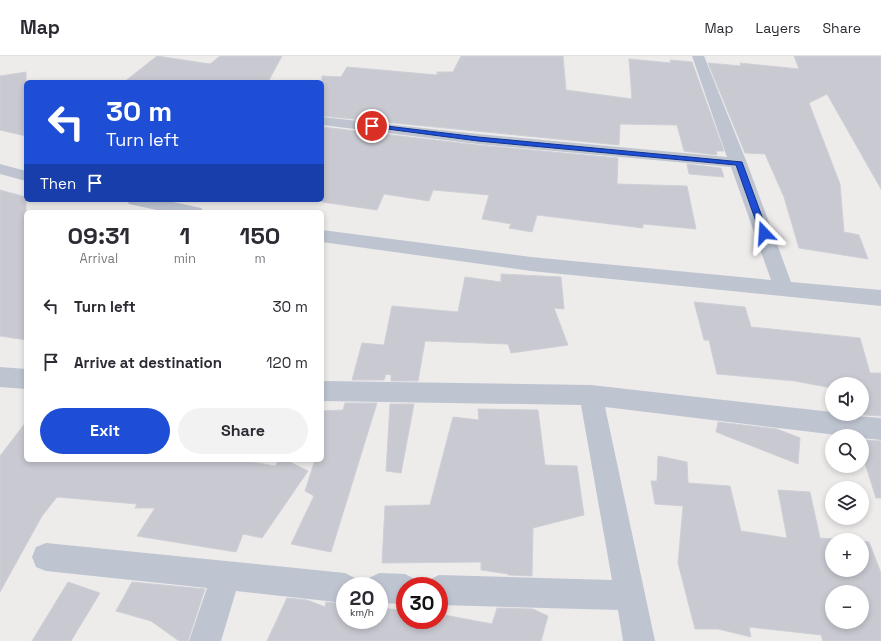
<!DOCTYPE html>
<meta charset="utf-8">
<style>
body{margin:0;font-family:"Space Grotesk",sans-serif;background:#f2f2f3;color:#2b2b33;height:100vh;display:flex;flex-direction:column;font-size:15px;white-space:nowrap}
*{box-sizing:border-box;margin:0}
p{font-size:13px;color:#7c7c81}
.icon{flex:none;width:22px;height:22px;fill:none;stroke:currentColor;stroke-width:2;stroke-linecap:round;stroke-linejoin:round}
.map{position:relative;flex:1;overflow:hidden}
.sheet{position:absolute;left:24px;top:154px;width:300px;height:252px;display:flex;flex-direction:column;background:#fff;border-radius:6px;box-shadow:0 2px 6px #0003}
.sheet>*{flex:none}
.banner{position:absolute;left:24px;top:24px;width:300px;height:122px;border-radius:6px;box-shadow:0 2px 6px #0003;background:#1d4ed5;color:#fff;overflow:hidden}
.fabs{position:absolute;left:825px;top:321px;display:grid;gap:8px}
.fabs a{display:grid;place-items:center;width:44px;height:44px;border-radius:50%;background:#fff;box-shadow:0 2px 6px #0003;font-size:20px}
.speed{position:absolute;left:336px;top:521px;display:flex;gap:8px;font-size:20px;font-weight:700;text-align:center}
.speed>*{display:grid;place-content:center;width:52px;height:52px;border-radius:50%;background:#fff;box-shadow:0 2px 6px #0003;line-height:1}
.speed small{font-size:10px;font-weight:400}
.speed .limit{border:6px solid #d22;background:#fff;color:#111}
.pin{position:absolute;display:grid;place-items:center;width:34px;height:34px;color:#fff;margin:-17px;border:2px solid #fff;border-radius:50%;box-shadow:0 1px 4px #0007}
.me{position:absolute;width:44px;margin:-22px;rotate:340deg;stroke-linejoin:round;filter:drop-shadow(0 0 3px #0008)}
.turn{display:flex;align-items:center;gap:14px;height:84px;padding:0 16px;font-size:18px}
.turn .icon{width:52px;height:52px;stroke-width:2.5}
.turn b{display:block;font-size:28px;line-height:34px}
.then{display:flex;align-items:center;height:38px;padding:0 16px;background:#0003;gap:8px;font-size:15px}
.eta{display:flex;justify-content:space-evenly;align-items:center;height:68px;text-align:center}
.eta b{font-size:24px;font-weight:700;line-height:28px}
.cta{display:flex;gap:8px;margin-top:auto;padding:8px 16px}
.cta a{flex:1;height:46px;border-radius:24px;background:#1d4ed5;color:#fff;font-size:16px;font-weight:700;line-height:46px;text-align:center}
.cta a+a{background:#f2f2f3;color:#2b2b33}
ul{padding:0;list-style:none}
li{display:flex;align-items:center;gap:12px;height:56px;padding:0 16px}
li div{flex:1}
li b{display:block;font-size:15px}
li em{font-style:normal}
header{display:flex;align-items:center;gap:24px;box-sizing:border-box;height:56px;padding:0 20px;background:#fff;border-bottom:1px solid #e1e1e2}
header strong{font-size:19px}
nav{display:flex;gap:22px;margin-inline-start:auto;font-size:14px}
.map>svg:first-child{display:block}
.building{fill:#c8c9d1;stroke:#cfd0d7;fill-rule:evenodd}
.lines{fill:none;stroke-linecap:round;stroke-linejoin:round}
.minor{fill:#bec5d1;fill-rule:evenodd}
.route{fill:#1d4ed5;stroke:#13338a}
</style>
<header>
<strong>Map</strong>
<nav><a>Map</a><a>Layers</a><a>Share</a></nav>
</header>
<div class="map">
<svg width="881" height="585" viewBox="0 0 881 585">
<rect width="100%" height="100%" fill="#eeebeb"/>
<path class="building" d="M157 0 210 8 220 0H282L268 26H124Z
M461 0H563L566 34 632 43 629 3 671 7 670 4 692 6 724 95H716L717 99 684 95 677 69 620 68 619 89 322 60V20L341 21 347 11 437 19V16H453Z
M794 0H881V133L827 38 809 47 840 128 844 176 859 179 868 203 799 192 784 141 765 98 745 97 708 7 741 10 740 7 799 13Z
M26 16V80L0 74V20Z
M322 71 478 89 618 102 617 128 687 130 696 173 643 168V172L537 159 532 176 509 172 511 168 482 163 489 139 433 134 429 145 384 138 377 154 322 146Z
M687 108 721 112 724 121 689 118Z
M0 134 26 141V284L0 280Z
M501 218 561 221 564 253 554 252 568 289 511 297 508 288 425 285 418 325H391V319L386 318 384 324H352L362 287 384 289 392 250 458 256 465 221 501 226Z
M694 246 745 251 751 271 860 282 870 317H881V360L850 358H862V328H832V332L795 325 717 318 709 284H704Z
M345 347H377L331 496 291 488 314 440 305 435 315 404H322V355L343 354Z
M390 348H414L401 417 386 415Z
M478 353 538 354 545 409 577 410 584 459 533 472 532 520 508 519V518L481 514V506L382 507 385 450 430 449 453 361 479 364Z
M26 366V404H242L275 410 279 404H286L308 415 262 482 243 478 236 496 137 480 155 452H135L137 448 57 441 42 460 0 536V400Z
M718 366 777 373 800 382 798 408 716 376Z
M862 384 881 385V442H876L862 398Z
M658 400 687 406 688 427 730 430 741 475 787 482 778 434 810 436 820 482 847 484H832V514H862V485L869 486 881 517V585H823L821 579 749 571 751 581 718 573H695L678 507 683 450 655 448 651 425H657ZM832 536H862V566H832Z
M68 526 100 537 71 585H32Z
M132 526 205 533 188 585H179L151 565 116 555Z
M287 542 307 544 325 551 326 546 345 548V564H379V552L401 554V552H405V564H439V558L492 568 497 552 533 553 548 560 541 585H267Z"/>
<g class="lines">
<path class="minor" d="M692 0H704L747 107 791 226 881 234V250L531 215 322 186V174L531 201 771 224 731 111 478 88 322 69V61L478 78 727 101Z
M0 108 26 115V125L0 118Z
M126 144H164L201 152 204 156H166L129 148Z
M0 311 26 313V333L0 331Z
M322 325 591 329 832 356V358L881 362V384L862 382V380H845L605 351 655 585H623L618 554 439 549V530H426L429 524 439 519 612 524 581 349 322 345Z
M46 487 345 517 355 522 359 530H345V547L236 535 221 585H189L207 532 46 515 36 511 32 501 36 491Z
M379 517 405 518 415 523 419 530H405V548L379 547V530H365L369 522Z"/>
</g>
<path class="route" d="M370 68 478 81 742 106 768 177 764 180 760 177 736 109 478 85 372 71 369 70Z"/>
</svg>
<div class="fabs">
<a><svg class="icon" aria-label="sound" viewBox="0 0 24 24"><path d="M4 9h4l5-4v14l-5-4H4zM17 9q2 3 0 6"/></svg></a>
<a><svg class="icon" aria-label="search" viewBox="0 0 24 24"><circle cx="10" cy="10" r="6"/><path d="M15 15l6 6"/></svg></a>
<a><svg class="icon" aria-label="layers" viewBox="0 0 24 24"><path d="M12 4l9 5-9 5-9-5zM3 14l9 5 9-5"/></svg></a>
<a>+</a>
<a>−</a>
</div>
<div class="speed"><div>20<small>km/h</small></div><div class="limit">30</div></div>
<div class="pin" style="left:372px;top:70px;background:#d93025"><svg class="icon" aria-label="arrive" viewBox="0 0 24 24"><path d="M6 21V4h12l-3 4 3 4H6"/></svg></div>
<svg class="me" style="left:764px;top:177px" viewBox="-20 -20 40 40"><path d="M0-17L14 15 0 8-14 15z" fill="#1d4ed5" stroke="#fff" stroke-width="4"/></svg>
<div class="banner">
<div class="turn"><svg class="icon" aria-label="left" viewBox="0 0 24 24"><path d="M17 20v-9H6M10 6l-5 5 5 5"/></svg><div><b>30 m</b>Turn left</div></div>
<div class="then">Then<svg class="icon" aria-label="arrive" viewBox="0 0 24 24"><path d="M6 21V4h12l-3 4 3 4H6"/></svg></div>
</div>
<section class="sheet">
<div class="eta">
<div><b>09:31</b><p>Arrival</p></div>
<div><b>1</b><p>min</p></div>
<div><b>150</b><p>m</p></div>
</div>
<ul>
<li><svg class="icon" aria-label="left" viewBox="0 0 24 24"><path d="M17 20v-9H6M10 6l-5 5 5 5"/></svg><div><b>Turn left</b></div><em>30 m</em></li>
<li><svg class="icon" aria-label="arrive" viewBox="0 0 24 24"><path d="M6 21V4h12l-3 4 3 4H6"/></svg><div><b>Arrive at destination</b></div><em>120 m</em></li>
</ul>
<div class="cta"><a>Exit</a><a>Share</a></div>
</section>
</div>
